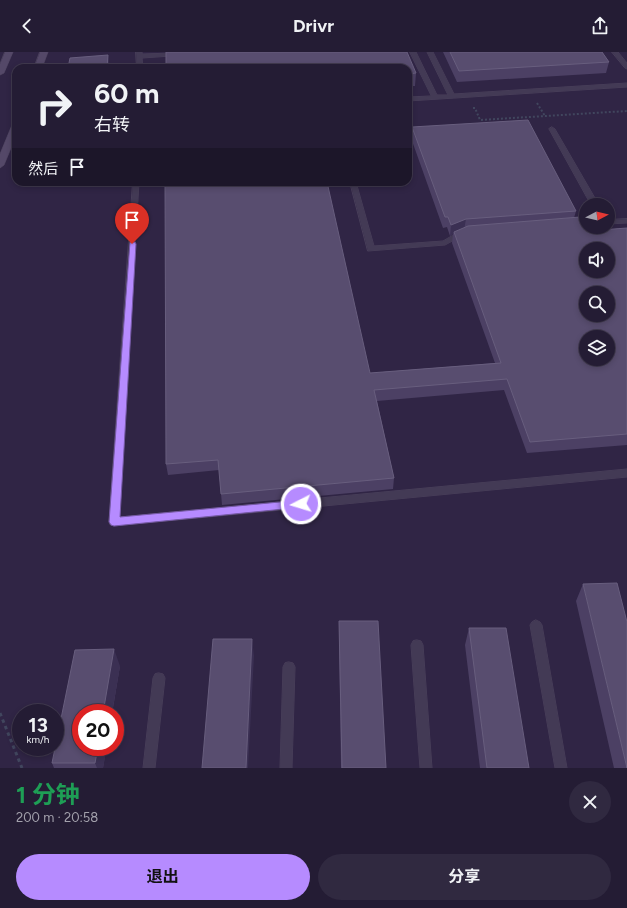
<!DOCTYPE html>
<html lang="zh">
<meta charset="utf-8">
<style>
body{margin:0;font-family:Figtree,"Noto Sans SC",sans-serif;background:#302940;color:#f1f3f6;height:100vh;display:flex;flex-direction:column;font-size:15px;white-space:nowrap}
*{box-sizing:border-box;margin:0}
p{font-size:13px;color:#a3a1ac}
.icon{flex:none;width:22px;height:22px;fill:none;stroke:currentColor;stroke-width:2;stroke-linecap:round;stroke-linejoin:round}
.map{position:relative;height:716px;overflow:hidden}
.panel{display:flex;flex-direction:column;background:#241c34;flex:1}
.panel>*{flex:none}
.guide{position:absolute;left:12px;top:12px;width:400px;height:122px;border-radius:12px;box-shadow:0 2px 6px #0003,0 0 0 1px #413a4f;background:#241c34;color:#f1f3f6;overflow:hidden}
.needle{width:26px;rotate:83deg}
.fabs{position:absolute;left:579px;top:146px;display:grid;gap:8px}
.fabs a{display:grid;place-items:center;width:36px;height:36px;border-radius:50%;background:#241c34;box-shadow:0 2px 6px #0003,0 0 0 1px #413a4f;font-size:20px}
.speed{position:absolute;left:12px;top:652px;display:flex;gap:8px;font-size:20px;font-weight:700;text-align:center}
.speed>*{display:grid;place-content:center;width:52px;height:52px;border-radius:50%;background:#241c34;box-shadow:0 2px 6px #0003,0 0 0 1px #413a4f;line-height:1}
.speed small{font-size:10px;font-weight:400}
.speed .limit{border:6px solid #d22;background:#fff;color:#111}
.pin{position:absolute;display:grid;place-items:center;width:34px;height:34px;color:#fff;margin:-41px -17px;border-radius:50% 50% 50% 0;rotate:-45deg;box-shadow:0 0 4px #0007}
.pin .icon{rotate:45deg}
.me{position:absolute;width:44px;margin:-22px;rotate:265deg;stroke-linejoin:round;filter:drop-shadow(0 0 3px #0008)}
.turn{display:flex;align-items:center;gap:14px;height:84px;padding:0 16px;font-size:18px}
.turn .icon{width:52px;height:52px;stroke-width:2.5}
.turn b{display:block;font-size:28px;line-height:34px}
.then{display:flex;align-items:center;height:38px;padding:0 16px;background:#0003;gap:8px;font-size:15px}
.round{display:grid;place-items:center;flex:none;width:42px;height:42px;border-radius:21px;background:#302940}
.summary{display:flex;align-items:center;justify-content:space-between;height:68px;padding:0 16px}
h1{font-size:24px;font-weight:700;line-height:30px;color:#1e9e55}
.cta{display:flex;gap:8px;margin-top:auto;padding:8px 16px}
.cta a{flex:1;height:46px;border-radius:24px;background:#b68bff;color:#111;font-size:16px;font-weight:700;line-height:46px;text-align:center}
.cta a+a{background:#302940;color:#f1f3f6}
header{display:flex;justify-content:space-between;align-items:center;height:52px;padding:0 16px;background:#241c34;font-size:18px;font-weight:700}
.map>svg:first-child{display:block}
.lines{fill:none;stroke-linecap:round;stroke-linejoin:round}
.lane-casing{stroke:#4a405b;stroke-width:1}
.secondary-casing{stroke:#4a405b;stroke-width:1}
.path-far1{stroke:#41465e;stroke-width:2;stroke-dasharray:2 2;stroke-linecap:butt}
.path{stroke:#41465e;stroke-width:3;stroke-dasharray:3.5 3.5;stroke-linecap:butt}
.lane{fill:#433a55;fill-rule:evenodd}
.secondary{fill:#544868;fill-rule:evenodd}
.wall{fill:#4c4064}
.shaded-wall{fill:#3b3053}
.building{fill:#584d6f;stroke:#685e7e;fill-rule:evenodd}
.route{fill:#b68bff;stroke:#765aa6}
</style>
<header><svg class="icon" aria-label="back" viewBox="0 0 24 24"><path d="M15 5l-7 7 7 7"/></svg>Drivr<svg class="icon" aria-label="share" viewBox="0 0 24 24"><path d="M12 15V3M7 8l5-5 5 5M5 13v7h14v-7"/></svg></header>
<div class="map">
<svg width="627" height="716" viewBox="0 0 627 716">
<rect width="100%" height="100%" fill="#302545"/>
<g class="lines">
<defs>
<path id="lane" d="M136 0H142V2L203 0 200 2 142 6 143 16H137Z
M410 0H416L437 43H448L427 0H433L454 42 627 31V35L408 49V45L431 44Z
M612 0H618L627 11V17L625 16Z
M552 75 555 77 599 153H591L549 77Z
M133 130H139L119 465 627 417V425L114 474 110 473 109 470Z
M350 130H356L374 194 443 189 460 179H463L467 181 445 193 368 199Z
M627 167V171L608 172V168Z
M536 568 540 570 542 573 567 716H555L530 573 532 570Z
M417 588 421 589 423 593 432 716H420L411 593 413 589Z
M289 610 293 611 295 615 292 716H280L283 615 285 611Z
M159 621 163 622 165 626 155 716H143L153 626 155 622Z"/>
<path id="secondary" d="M5 0H13L4 21 0 23V12Z
M40 0H48L42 16H34Z
M16 70V84L4 113 0 116V102L12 73Z"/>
</defs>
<use href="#lane" class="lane-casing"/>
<use href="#secondary" class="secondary-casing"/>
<path class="path-far1" d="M537 51 545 64
M473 56H475L480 68 627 59"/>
<path class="path" d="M0 661 22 716"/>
<use href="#lane" class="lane"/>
<use href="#secondary" class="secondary"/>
</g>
<path class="wall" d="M443 0H602L609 10 606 21 457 30Z
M408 16 416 21 415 34H408Z
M412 75 576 159 574 166 587 179 627 176V393L527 401 504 338 377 349 394 426 393 437 222 453 219 418 168 423 166 412 370 321 495 311 452 191 453 182 450 184 447 175 443 176 411 86Z
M583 532 627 716H614L576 549Z
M339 569 386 716H341L339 586Z
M469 576 529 716H480L465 593Z
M120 614 103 716H54L52 711Z"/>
<path class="shaded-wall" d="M108 3 110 16H107Z
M466 167 464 178 454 180 453 182 450 184 451 173Z
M252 587 254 604 248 716H246Z
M114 597 120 614 112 661H103Z
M98 695H107L103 716H97L95 711Z"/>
<path class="building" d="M166 0H407L416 21 408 22V16H166Z
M450 0H602L609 10 459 19Z
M108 3 107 16H68L70 6Z
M528 68 576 159 466 167 451 173 448 165H445L412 75Z
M165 130H327L370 321 501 311 454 180 468 174 580 165 587 179 627 176V382L530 390 507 327 374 338 394 426 221 442 218 408 166 412ZM586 197H608V219H586ZM586 241H608V263H586ZM586 285H608V307H586Z
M617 531 627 570V716L583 532Z
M339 569H378L386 716H342Z
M469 576H506L529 716H487Z
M213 587H252L246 716H202Z
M114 597 103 661H81V695H98L95 711H52L75 598Z"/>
<path class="route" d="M130 190H135L136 192 120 465 301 448 304 449 306 452 304 455 114 474 111 473 109 470Z"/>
</svg>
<div class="fabs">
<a><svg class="needle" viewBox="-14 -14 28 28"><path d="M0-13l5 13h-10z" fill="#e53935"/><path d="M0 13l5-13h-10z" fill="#a3a1ac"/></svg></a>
<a><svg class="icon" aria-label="sound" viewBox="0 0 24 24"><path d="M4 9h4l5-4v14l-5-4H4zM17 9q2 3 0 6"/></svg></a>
<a><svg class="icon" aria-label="search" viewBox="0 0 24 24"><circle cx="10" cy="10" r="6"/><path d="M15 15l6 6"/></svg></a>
<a><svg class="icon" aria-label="layers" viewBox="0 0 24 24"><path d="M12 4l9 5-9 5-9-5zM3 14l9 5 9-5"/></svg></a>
</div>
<div class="speed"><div>13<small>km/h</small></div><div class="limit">20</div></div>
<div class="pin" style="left:132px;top:192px;background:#d93025"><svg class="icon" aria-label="arrive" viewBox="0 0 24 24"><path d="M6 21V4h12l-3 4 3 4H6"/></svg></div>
<svg class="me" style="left:301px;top:452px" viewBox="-20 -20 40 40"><circle r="17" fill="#b68bff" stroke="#fff" stroke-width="3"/><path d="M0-11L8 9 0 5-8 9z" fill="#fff"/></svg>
<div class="guide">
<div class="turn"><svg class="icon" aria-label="right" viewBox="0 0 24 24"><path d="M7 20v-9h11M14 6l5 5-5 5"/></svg><div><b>60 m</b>右转</div></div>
<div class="then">然后<svg class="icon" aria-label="arrive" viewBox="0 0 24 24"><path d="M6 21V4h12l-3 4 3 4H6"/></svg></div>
</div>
</div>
<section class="panel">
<div class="summary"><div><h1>1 分钟</h1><p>200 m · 20:58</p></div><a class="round"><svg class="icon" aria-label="close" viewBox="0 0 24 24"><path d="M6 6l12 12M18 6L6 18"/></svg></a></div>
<div class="cta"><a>退出</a><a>分享</a></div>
</section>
